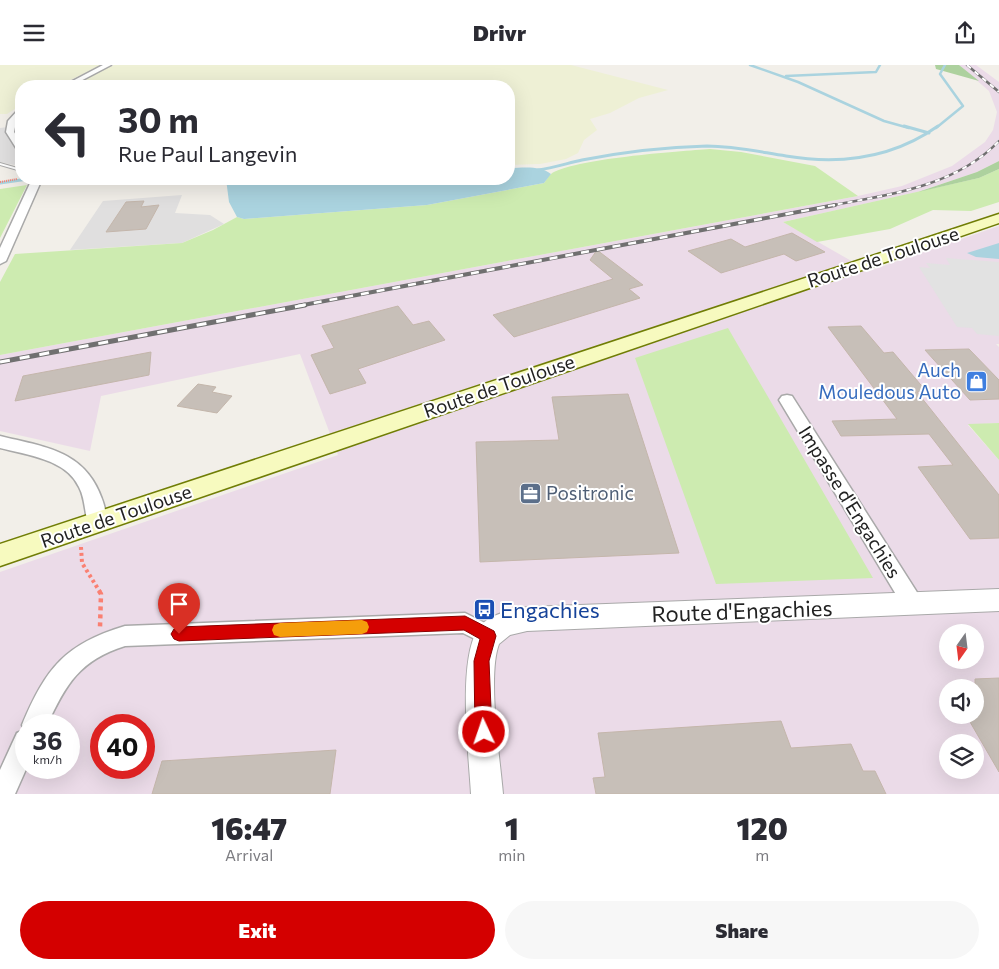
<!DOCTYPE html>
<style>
body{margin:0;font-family:Commissioner,sans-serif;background:#f7f7f7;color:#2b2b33;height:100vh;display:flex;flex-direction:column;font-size:19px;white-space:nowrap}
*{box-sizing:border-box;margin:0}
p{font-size:16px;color:#7c7c81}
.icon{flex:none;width:28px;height:28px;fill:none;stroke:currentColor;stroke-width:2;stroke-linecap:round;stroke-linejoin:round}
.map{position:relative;height:729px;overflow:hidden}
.sheet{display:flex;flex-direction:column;background:#fff;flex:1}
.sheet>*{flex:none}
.guide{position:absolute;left:15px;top:15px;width:500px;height:105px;border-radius:20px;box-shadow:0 5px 20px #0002;background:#fff;color:#2b2b33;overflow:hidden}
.needle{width:32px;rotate:194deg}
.tools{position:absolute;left:939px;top:559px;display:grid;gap:10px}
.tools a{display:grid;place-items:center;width:45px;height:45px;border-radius:50%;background:#fff;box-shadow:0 5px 20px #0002;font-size:25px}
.speed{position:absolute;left:15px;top:649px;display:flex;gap:10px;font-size:25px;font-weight:700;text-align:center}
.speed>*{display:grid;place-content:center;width:65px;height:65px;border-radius:50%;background:#fff;box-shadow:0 5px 20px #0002;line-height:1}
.speed small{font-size:12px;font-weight:400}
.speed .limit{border:8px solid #d22;background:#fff;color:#111}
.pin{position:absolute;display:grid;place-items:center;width:42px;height:42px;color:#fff;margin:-51px -21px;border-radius:50% 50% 50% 0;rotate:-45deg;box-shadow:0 0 5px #0007}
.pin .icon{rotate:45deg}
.me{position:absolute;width:55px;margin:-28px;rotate:357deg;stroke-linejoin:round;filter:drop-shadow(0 0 4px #0008)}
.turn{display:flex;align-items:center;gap:18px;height:105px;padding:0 20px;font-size:22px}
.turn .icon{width:65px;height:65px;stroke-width:2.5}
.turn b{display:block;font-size:35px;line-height:42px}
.eta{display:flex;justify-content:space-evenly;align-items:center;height:85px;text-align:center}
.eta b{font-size:30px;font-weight:800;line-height:35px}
.action{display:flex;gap:10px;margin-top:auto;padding:10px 20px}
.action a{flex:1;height:58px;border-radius:30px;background:#d40000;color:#fff;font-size:20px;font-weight:800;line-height:58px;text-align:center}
.action a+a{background:#f7f7f7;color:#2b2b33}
header{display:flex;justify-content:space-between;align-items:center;height:65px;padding:0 20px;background:#fff;font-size:22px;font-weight:800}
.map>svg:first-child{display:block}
.residential{fill:#e0dfdf}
.industrial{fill:#ebdbe8;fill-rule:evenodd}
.farmland{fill:#eef0d5}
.grass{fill:#cdebb0}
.forest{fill:#add19e}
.parking{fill:#e2e2e2}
.water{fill:#aad3df}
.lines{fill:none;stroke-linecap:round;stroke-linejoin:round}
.stream-far1{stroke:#aad3df;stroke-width:2.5}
.stream{stroke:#aad3df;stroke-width:3}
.building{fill:#c7bfb8;stroke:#c4b6ab}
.service-casing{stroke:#a9a9a9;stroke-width:2}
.minor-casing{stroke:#a9a9a9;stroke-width:3}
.tertiary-casing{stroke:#a9a9a9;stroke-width:2}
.secondary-casing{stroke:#707d05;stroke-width:3}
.path-far2{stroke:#fa8072;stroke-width:2;stroke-dasharray:1 1;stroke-linecap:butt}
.path-far1{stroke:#fa8072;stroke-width:4;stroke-dasharray:3 3;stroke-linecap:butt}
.path{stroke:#fa8072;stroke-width:4.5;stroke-dasharray:4 4;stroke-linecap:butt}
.service{fill:#fff;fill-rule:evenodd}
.minor{fill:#fff;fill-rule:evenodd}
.tertiary{fill:#fff;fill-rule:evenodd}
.secondary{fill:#f7fabf;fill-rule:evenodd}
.rail-far2-casing{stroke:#707070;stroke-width:2.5}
.rail-far1-casing{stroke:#707070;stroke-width:4}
.rail-casing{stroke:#707070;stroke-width:5}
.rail-far2{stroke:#fff;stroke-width:2;stroke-dasharray:5;stroke-linecap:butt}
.rail-far1{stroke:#fff;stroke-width:2.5;stroke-dasharray:8;stroke-linecap:butt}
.rail{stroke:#fff;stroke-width:3;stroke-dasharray:10;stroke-linecap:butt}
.route{fill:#d40000;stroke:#8a0000}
.slow{fill:#f59e0b}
.labels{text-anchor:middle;stroke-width:4;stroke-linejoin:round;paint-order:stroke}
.street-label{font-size:19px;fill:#222;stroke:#fff}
.shop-label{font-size:19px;fill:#366cbe;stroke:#fff;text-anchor:end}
.service-label{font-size:19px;fill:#4e5e75;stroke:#fff;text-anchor:start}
.near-transit-label{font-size:22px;fill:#164399;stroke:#fff;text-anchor:start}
.near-street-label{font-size:22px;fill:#222;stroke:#fff}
</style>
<header><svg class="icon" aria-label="menu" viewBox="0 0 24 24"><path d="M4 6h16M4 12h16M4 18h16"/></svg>Drivr<svg class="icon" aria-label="share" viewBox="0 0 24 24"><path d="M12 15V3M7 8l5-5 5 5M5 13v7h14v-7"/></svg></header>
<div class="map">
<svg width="999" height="729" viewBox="0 0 999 729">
<rect width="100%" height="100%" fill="#f2efe9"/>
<path class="residential" d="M21 52V96L14 100 0 97V63L17 61Z
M182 130 175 148 210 150 224 159 182 178 70 185 103 136Z"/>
<path class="industrial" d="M959 0H976L999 17V96L977 107 918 127 783 157 869 206 999 161V279H996L999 282V358L968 360 999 395V729H0V507L338 390 300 289 101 331 90 386 0 366V290L858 131 902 121 952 101 985 77 993 65 997 47 989 26ZM948 568H975V595H948ZM948 622H975V650H948ZM26 660H69V702H26ZM101 660H144V702H101ZM948 678H975V705H948Z"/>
<path class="farmland" d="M0 0H101L58 21H21V40L7 49H0Z
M114 0H571L668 25 639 33 610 48 590 54 597 65 584 75 578 88 566 94 540 99 509 100V21H71Z"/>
<path class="grass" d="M710 84 741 87 815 101 858 131 0 290V217L15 189 182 178 213 165 237 152 244 154 427 140 544 118C546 116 548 111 551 109 571 94 680 86 710 84Z
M999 104V137L971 146 933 145 890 164 817 177 783 157 979 113Z
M27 120 0 173V124Z
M728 263 873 513 716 519 635 293Z
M999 358V395L968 359Z"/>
<path class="forest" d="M935 0H959L979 16 936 4Z
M999 96V104L979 113 918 127 977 107Z"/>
<path class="parking" d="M946 193 999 197V271L977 269 972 263 957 262 919 202 930 203 926 198 950 200Z"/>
<path class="water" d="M509 103C523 103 540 100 551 109L544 118 427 140 244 154 237 152 229 137 226 114H509Z
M999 178V194L976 192 967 188Z"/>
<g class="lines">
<path class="stream-far1" d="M750 0 798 17 884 56 909 63
M786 11 876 7 880 0
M936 63 963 41 940 9 945 0"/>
<path class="stream" d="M904 61 929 68
M538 105C553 103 568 98 582 95 623 87 666 82 707 81 734 81 760 87 786 91 840 100 893 93 938 61
M0 118 28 114"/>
</g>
<path class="building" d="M144 136 141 142 159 140 146 164 106 167 126 137Z
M792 168 825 187 796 196 784 189 721 208 688 186 731 174 745 182Z
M597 185 643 220 629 224 640 233 514 272 493 250 613 214 590 195Z
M398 241 413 260 429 256 445 275 358 304 366 318 330 329 311 290 334 283 322 261Z
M861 261 884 288 893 287 926 326 917 327 999 430V473L970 474 918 402 953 400 929 369 841 371 832 356 897 354 828 262Z
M969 284 999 315V334L970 335 925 285Z
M151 287 149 310 15 336 23 311Z
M198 319 216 322 212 327 232 331 217 348 177 341Z
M628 329 679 488 480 497 476 377 559 375 552 332Z
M999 613V707L966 650H975V614Z
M781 656 791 683 851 679 863 706H875L886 729H596L593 713 605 712 598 668Z
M336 685 330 729H152L162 696Z"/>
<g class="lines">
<defs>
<path id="service" d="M0 98 21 104V106L0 100Z"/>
<path id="minor" d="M103 0H111L71 21H63Z
M18 45H21V51L16 57 14 67 21 78V87L18 86 6 67 8 56Z
M32 114H42L6 196 0 199V183Z
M787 330 792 331 920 532 923 539 920 546 913 548 906 546 779 335 782 331Z
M0 371C44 382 85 385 102 434 105 442 108 455 104 463L97 466 90 463C84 450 86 435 79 422 66 394 27 390 0 383Z
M465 548 497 564 500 571 497 578 489 581 463 568 125 581C80 595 66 619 47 660H26L27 702 15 729H0V705L17 668 24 665 22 660C46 603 65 579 125 561Z"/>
<path id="tertiary" d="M999 524V546L527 566 510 570 499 579C487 611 500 693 503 729H471C469 691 456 588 481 560 492 548 513 545 527 542Z"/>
<path id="secondary" d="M999 149V158L0 501V479Z"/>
</defs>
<use href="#service" class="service-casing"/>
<use href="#minor" class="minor-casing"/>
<use href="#tertiary" class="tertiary-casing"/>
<use href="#secondary" class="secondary-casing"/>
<path class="path-far2" d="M0 117 17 114"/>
<path class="path-far1" d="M81 482 82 498 100 527"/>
<path class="path" d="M99 526 101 529 100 562"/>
<use href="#service" class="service"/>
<use href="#minor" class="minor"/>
<use href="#tertiary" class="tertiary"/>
<use href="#secondary" class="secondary"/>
<defs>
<path id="rail-far2" d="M967 0 999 27
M828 141C888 130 955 122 999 76"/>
<path id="rail-far1" d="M298 241 835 140"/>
<path id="rail" d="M0 297 305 240"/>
</defs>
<use href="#rail-far2" class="rail-far2-casing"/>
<use href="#rail-far1" class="rail-far1-casing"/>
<use href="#rail" class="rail-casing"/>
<use href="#rail-far2" class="rail-far2"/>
<use href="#rail-far1" class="rail-far1"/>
<use href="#rail" class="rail"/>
</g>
<path class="route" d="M465 551 494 566 496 571 489 596 492 667 490 673 484 676 478 673 475 667 474 596 480 574 464 565 179 576 174 574 171 569 174 564 179 562Z"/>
<path class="slow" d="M362 555 367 557 369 562 367 567 362 569 280 572 274 570 272 565 274 560 280 558Z"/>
<defs>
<symbol id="shop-square" viewBox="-11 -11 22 22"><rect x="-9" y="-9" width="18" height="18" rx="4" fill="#3f7fe0" stroke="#fff"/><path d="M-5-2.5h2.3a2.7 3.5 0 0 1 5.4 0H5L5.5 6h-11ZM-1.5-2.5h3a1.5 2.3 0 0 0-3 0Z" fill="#fff"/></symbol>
<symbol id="office-square" viewBox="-11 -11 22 22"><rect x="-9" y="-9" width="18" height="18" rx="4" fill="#5c6f8a" stroke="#fff"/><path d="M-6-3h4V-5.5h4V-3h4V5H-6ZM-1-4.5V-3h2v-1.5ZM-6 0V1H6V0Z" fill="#fff"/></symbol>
<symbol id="bus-square" viewBox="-11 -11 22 22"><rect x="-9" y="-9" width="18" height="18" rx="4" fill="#1a4fb4" stroke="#fff"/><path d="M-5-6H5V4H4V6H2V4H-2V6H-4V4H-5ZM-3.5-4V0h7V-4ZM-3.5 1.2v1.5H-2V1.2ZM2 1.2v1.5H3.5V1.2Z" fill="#fff"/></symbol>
</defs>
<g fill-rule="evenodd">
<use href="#shop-square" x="964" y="304" width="25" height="25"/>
<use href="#office-square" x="518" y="416" width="25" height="25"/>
<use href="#bus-square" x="472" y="532" width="25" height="25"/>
</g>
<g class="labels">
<g class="street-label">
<text transform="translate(883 192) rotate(-18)" y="7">Route de Toulouse</text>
<text transform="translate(499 321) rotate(-19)" y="7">Route de Toulouse</text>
<text transform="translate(850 437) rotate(58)" y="7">Impasse d'Engachies</text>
<text transform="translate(116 451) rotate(-19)" y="7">Route de Toulouse</text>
</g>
<g class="shop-label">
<text x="961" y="312">Auch<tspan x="961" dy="22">Mouledous Auto</tspan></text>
</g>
<g class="service-label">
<text x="546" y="435">Positronic</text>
</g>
<g class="near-transit-label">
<text x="500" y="553">Engachies</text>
</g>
<g class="near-street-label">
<text transform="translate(742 546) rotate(-2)" y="8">Route d'Engachies</text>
</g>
</g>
</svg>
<div class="tools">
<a><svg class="needle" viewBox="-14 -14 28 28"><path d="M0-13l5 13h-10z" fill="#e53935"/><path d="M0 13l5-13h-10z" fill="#7c7c81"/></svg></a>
<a><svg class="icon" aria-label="sound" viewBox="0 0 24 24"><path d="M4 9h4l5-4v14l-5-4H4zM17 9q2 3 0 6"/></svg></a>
<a><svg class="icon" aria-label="layers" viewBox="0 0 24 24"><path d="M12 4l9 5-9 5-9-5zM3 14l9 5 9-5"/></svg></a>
</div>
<div class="speed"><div>36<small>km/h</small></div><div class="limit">40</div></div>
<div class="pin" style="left:179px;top:569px;background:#d93025"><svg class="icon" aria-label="arrive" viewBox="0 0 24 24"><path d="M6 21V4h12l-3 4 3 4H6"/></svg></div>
<svg class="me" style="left:484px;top:667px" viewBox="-20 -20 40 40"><circle r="17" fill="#d40000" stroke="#fff" stroke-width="3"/><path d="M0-11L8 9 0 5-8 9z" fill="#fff"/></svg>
<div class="guide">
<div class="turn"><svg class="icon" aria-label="left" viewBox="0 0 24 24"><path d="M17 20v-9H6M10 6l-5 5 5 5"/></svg><div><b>30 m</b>Rue Paul Langevin</div></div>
</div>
</div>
<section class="sheet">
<div class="eta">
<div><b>16:47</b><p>Arrival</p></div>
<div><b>1</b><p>min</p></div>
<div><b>120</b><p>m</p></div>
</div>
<div class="action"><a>Exit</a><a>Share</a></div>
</section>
